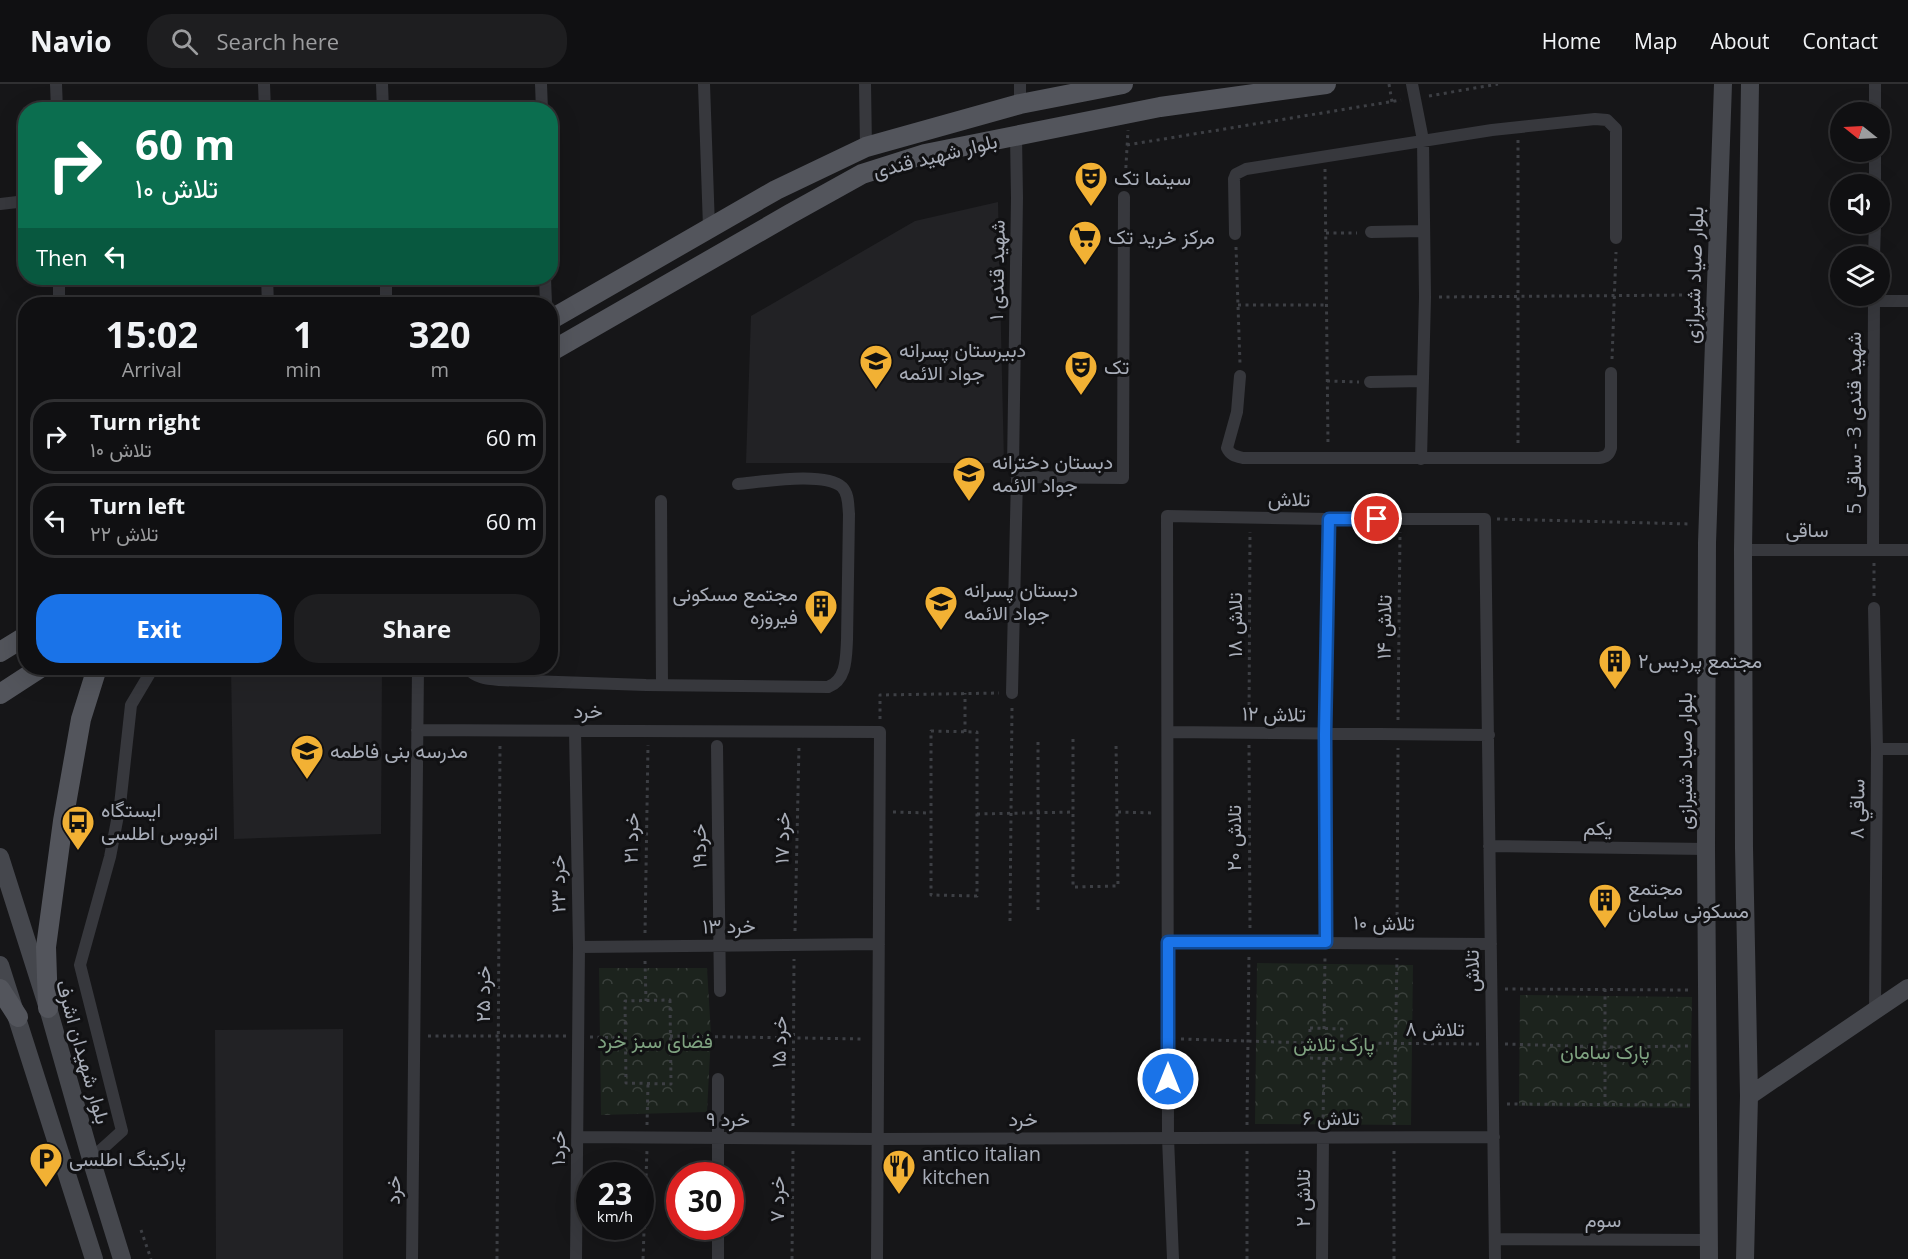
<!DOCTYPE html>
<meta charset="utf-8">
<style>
body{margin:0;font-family:"Open Sans",Vazirmatn,sans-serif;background:#1e1e20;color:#f1f3f6;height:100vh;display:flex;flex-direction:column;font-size:22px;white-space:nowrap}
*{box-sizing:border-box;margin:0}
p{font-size:20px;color:#9c9d9f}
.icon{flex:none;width:33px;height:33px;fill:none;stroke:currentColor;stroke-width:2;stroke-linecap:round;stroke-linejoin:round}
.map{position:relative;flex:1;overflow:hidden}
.panel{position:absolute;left:18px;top:213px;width:540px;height:378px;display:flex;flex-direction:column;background:#101012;border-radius:24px;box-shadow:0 6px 24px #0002,0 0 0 2px #303032}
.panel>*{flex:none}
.guide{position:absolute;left:18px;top:18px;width:540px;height:183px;border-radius:24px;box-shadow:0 6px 24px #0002,0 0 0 2px #303032;background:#0b6e4f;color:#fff;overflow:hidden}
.needle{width:39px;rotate:288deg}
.buttons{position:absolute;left:1830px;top:18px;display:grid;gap:12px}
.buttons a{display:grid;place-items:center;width:60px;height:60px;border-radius:50%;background:#101012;box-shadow:0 6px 24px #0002,0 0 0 2px #303032;font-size:30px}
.speed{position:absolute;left:576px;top:1078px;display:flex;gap:12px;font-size:30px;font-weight:700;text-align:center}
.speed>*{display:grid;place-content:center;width:78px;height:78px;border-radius:50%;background:#101012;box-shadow:0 6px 24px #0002,0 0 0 2px #303032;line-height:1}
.speed small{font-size:15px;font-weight:400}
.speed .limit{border:9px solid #d22;background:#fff;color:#111}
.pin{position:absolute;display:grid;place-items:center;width:51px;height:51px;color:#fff;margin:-26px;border:3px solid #fff;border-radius:50%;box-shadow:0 2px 6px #0007}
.me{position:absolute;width:66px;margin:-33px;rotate:0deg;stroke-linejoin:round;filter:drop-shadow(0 0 4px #0008)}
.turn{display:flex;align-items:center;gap:21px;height:126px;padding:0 18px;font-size:27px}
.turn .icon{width:78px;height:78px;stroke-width:2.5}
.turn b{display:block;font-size:42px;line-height:51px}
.then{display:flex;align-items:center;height:57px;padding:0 18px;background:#0003;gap:12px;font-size:22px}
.eta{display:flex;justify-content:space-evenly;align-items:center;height:102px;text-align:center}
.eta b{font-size:36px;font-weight:700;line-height:42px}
.cta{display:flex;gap:12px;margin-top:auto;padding:12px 18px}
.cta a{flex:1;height:69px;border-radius:24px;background:#1a73e8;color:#fff;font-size:24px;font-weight:700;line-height:69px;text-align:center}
.cta a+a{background:#1e1e20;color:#f1f3f6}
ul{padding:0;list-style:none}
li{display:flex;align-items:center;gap:18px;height:75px;margin:0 12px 9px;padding:0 6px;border:3px solid #303032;border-radius:24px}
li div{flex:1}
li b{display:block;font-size:22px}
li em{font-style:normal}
header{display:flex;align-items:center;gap:36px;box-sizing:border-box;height:84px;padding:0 30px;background:#101012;border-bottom:2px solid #303032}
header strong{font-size:28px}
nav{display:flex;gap:33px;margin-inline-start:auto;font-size:21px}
.search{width:420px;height:54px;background:#1e1e20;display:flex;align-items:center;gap:15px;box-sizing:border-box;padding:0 21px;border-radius:24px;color:#9c9d9f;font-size:22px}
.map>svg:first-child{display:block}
.built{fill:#222225}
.park{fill:url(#park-crowns)}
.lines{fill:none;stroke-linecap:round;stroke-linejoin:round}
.path{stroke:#3d3f44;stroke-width:3;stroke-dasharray:3 4.5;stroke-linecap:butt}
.street{stroke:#37383d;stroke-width:12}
.secondary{stroke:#45474d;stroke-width:18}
.primary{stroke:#53555c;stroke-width:20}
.route-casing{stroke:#114b97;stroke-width:15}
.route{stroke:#1a73e8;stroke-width:10}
.labels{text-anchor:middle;stroke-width:6;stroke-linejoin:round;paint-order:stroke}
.street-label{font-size:20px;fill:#a8adb8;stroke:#111113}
.poi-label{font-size:20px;fill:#a8adb8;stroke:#111113;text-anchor:start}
.park-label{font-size:20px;fill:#7fa381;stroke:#111113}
</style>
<header>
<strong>Navio</strong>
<div class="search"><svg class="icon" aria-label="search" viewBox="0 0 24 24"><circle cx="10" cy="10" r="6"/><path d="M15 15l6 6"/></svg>Search here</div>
<nav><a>Home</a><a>Map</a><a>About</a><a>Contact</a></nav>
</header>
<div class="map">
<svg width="1908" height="1175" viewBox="0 0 1908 1175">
<defs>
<pattern id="park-crowns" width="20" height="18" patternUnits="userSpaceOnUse" patternTransform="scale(1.5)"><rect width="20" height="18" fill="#1c231d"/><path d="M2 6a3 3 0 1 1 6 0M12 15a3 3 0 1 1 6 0" fill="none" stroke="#3a403c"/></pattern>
</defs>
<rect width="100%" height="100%" fill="#161618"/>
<path class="built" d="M998 118 1004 379H746L751 232 915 137Z
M231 584H382L381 750 234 755Z
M343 945V1175H216L215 946Z"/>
<path class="park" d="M1257 879 1413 881 1411 1041 1255 1040Z
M599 884H707L711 951 707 1028 601 1031Z
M1520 911 1692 913 1690 1024 1519 1022Z"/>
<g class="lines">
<path class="path" d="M1389 0 1392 18
M1429 12 1498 0
M1518 56V362
M1127 61 1401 16
M1325 85 1328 361
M1125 99 1128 46
M1326 149H1357
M1236 163 1240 280
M1439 213 1689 211
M1238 221H1326
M1612 275 1616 168
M1327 297 1359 298
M1497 435 1691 440
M1874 479V512
M880 635V611L999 609
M1249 636 1250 448
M1398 636 1400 448
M931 647 977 648V812L931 811Z
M965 648V609
M1073 655V803L1118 802 1116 658
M1249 661 1250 846
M893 728 930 729
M1118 728 1155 729
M977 730 1073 728
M1038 826V655
M1010 837 1012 623
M1397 846 1398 664
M795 847 799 662
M645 849 648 661
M645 877 646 917
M1505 905 1691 906
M1605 905V1021
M670 916 671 1000 626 999 625 917Z
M1310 944 1342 945 1341 975 1309 974Z
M1324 945 1325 872
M428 952H566
M670 952 865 955
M590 953 625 954
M1181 955 1309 959
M1341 959 1480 960
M1505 960 1605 963 1690 962
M1507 1020 1692 1021
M647 1041 648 1000
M1247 1041 1249 871
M1323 1041 1324 974
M1394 1041 1397 874
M793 1042 794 875
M141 1146 151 1175
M497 1175 500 660
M643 1175 647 1066
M792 1175 793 1067
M1247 1175V1066
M1394 1175V1066"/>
<path class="street" d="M56 0 57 26
M264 0 265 26
M382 0 383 26
M541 0 542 26
M704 0 709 143
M865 0 866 63
M1020 0V20
M1412 0 1423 56 1425 213 1421 375
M1875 28V0
M1016 52 1017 114 1013 383 1017 393 1123 394 1124 113
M1875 100V68
M0 120 26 117
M1371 148 1424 147
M1235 150 1234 95 1236 90 1246 85 1492 46 1595 35 1607 36 1616 45V154
M1874 172 1875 140
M267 194 268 220
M386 194V220
M545 194 546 220
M1874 217H1908
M59 220V194
M1240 292 1237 328 1227 364C1230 371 1235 372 1243 374H1599C1606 373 1609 371 1611 364V289
M1370 298 1423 297
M661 417 662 601
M1743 466H1908
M1873 466 1874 212
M1874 524 1877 665 1875 927
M467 584C476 594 486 595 499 596L646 601 828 603C847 596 846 573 847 556L849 430C848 421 849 410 842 403 825 387 761 398 738 400
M1012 609 1017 393
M417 646 880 648 877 1175
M575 647 579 863 576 1175
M1168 648 1489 651
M717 662 720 907
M1877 665H1908
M1489 762 1706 765
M1168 858 1491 860
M1326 858 1325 650 1329 435
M579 863 879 860
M578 1053 878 1055 1494 1053
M91 1075 122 1047 80 881 110 773 120 721 131 621 153 584
M718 1092V995
M718 1143V1175
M1495 1155 1710 1156
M412 1175 418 584
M1173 1175 1168 1054 1167 432 1329 435H1485L1495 1175
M1322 1175 1323 1053"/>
<path class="secondary" d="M0 773 48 924 91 1075 122 1175
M0 881 94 1175
M1749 1012 1908 904
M1709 1175 1706 765 1707 459 1723 0
M1745 1175 1749 1012 1744 764 1743 466 1750 0"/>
<path class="primary" d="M550 236 776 106 866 63 1020 20 1123 0
M550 268 790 130 862 90 925 70 1160 23 1326 0
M0 568 26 552
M0 610 40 584
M0 905 18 933
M48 924 46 863 63 737 81 635 97 584"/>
</g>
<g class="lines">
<defs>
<path id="route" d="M1168 995V858H1326L1325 650 1329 435H1377"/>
</defs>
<use href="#route" class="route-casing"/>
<use href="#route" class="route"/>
</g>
<defs>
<symbol id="theatre-pin" viewBox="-11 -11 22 30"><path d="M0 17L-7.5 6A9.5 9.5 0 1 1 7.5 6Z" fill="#f2b134" stroke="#111113"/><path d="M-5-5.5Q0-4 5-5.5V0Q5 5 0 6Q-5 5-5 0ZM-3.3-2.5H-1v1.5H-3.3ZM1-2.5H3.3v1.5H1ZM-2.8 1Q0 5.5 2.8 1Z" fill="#111"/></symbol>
<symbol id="supermarket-pin" viewBox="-11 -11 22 30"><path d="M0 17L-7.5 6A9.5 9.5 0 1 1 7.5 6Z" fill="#f2b134" stroke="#111113"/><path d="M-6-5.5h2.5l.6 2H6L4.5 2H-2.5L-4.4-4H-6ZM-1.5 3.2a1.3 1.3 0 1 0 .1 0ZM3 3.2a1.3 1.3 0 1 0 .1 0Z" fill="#111"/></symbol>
<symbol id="school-pin" viewBox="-11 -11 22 30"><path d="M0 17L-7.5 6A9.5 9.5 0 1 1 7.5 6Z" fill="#f2b134" stroke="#111113"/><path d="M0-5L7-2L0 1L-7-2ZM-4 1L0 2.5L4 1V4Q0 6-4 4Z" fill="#111"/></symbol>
<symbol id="building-pin" viewBox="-11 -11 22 30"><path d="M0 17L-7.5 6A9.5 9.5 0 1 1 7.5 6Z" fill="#f2b134" stroke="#111113"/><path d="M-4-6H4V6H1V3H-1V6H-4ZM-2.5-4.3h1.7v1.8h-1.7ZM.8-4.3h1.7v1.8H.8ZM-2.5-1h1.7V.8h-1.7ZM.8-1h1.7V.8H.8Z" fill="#111"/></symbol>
<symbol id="bus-pin" viewBox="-11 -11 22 30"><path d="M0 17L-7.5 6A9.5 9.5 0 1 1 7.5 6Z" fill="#f2b134" stroke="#111113"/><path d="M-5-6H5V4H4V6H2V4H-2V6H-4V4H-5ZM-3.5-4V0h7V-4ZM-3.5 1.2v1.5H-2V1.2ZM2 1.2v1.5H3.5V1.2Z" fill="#111"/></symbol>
<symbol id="parking-pin" viewBox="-11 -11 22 30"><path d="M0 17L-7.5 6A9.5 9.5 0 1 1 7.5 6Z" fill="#f2b134" stroke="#111113"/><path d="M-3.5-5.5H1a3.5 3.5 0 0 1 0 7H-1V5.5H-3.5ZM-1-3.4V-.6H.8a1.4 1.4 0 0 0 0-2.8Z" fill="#111"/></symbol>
<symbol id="restaurant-pin" viewBox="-11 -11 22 30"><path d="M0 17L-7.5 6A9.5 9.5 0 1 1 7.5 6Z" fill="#f2b134" stroke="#111113"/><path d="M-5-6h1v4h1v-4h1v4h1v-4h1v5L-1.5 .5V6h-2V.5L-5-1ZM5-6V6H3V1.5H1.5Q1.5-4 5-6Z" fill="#111"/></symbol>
</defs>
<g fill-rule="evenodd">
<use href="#theatre-pin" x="1072" y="75" width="38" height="52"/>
<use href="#supermarket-pin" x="1066" y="134" width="38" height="52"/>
<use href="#school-pin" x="857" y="258" width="38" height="52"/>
<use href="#theatre-pin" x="1062" y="264" width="38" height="52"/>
<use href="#school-pin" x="950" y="370" width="38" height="52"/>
<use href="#school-pin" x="922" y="499" width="38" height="52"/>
<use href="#building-pin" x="802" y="503" width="38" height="52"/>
<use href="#building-pin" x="1596" y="558" width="38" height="52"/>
<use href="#school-pin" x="288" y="648" width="38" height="52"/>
<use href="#bus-pin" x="59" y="719" width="38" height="52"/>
<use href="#building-pin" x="1586" y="797" width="38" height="52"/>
<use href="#parking-pin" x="27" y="1056" width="38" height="52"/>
<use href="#restaurant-pin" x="880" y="1063" width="38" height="52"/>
</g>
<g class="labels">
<g class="street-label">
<text transform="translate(935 72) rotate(-14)" y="7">بلوار شهید قندی</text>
<text transform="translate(997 186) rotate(-89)" y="7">شهيد قندی ۱</text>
<text transform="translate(1694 191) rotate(-88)" y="7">بلوار صیاد شیرازی</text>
<text transform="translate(1854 339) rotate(-90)" y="7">شهید قندی 3 - ساقی 5</text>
<text transform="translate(1289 415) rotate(1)" y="7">تلاش</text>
<text x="1807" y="453">ساقی</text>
<text transform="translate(1235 541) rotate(-90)" y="7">تلاش ۱۸</text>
<text transform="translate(1384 543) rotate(-89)" y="7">تلاش ۱۴</text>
<text x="588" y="634">خرد</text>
<text transform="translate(1274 630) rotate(1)" y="7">تلاش ۱۲</text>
<text transform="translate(1685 677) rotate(-90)" y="7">بلوار صیاد شیرازی</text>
<text transform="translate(1857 725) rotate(-89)" y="7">ساقي ۸</text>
<text transform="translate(1598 744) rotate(1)" y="7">یکم</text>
<text transform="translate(631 754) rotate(-89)" y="7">خرد ۲۱</text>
<text transform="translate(782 754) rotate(-89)" y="7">خرد ۱۷</text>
<text transform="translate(1234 754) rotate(-90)" y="7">تلاش ۲۰</text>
<text transform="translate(699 762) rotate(-91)" y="7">خرد۱۹</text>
<text transform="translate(558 800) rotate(-91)" y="7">خرد ۲۳</text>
<text transform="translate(1384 839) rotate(1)" y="7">تلاش ۱۰</text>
<text transform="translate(729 842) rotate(-1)" y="7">خرد ۱۳</text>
<text transform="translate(1472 887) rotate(-91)" y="7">تلاش</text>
<text transform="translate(483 910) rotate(-90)" y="7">خرد ۲۵</text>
<text x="1435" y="952">تلاش ۸</text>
<text transform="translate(779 958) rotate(-89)" y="7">خرد ۱۵</text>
<text transform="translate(83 968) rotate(74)" y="7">بلوار شهیدان اشرف</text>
<text x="1331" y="1041">تلاش ۶</text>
<text x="728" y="1042">خرد ۹</text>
<text x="1023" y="1042">خرد</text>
<text transform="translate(558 1064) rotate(-90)" y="7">خرد۱</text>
<text transform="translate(393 1106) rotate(-89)" y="7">خرد</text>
<text transform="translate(1303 1114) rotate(-90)" y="7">تلاش ۲</text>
<text transform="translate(777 1115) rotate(-90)" y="7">خرد ۷</text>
<text x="1603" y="1143">سوم</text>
</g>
<g class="poi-label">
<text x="1114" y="101">سینما تک</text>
<text x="1108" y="160">مرکز خرید تک</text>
<text x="899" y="273">دبیرستان پسرانه<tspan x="899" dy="23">جواد الائمه</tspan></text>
<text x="1104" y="290">تک</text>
<text x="992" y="385">دبستان دخترانه<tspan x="992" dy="23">جواد الائمه</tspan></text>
<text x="964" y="513">دبستان پسرانه<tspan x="964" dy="23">جواد الائمه</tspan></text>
<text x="798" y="517" text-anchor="end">مجتمع مسکونی<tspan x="798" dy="23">فیروزه</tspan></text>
<text x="1638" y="584">مجتمع پردیس۲</text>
<text x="330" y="674">مدرسه بنی فاطمه</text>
<text x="101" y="733">ایستگاه<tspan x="101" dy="23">اتوبوس اطلسی</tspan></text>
<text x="1628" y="811">مجتمع<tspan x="1628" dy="23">مسکونی سامان</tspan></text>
<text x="922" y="1077">antico italian<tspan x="922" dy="23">kitchen</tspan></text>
<text x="69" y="1082">پارکینگ اطلسی</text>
</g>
<g class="park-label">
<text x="655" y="964">فضای سبز خرد</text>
<text x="1334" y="967">پارک تلاش</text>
<text x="1605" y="975">پارک سامان</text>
</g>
</g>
</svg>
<div class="buttons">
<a><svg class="needle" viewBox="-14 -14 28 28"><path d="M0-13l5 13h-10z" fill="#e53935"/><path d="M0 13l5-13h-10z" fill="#9c9d9f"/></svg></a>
<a><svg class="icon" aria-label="sound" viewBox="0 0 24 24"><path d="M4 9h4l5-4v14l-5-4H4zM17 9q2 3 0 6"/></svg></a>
<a><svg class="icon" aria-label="layers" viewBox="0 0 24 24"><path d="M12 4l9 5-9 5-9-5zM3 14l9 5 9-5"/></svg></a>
</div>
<div class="speed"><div>23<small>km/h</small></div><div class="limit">30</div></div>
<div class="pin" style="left:1377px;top:435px;background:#d93025"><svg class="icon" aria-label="arrive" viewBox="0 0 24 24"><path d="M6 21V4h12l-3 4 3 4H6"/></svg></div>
<svg class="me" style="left:1168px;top:995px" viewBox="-20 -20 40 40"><circle r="17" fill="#1a73e8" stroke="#fff" stroke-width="3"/><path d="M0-11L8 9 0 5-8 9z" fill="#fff"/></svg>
<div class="guide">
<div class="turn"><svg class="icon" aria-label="right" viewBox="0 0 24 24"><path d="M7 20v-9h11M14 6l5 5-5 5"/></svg><div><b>60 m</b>تلاش ۱۰</div></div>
<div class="then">Then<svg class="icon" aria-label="left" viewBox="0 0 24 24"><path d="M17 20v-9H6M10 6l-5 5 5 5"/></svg></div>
</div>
<section class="panel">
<div class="eta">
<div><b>15:02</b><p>Arrival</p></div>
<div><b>1</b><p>min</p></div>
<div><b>320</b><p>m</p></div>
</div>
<ul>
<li><svg class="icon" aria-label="right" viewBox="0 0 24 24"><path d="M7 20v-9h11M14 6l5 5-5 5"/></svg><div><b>Turn right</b><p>تلاش ۱۰</p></div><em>60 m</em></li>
<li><svg class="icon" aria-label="left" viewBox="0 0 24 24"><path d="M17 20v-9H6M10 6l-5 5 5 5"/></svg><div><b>Turn left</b><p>تلاش ۲۲</p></div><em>60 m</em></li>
</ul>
<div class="cta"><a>Exit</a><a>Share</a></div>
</section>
</div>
